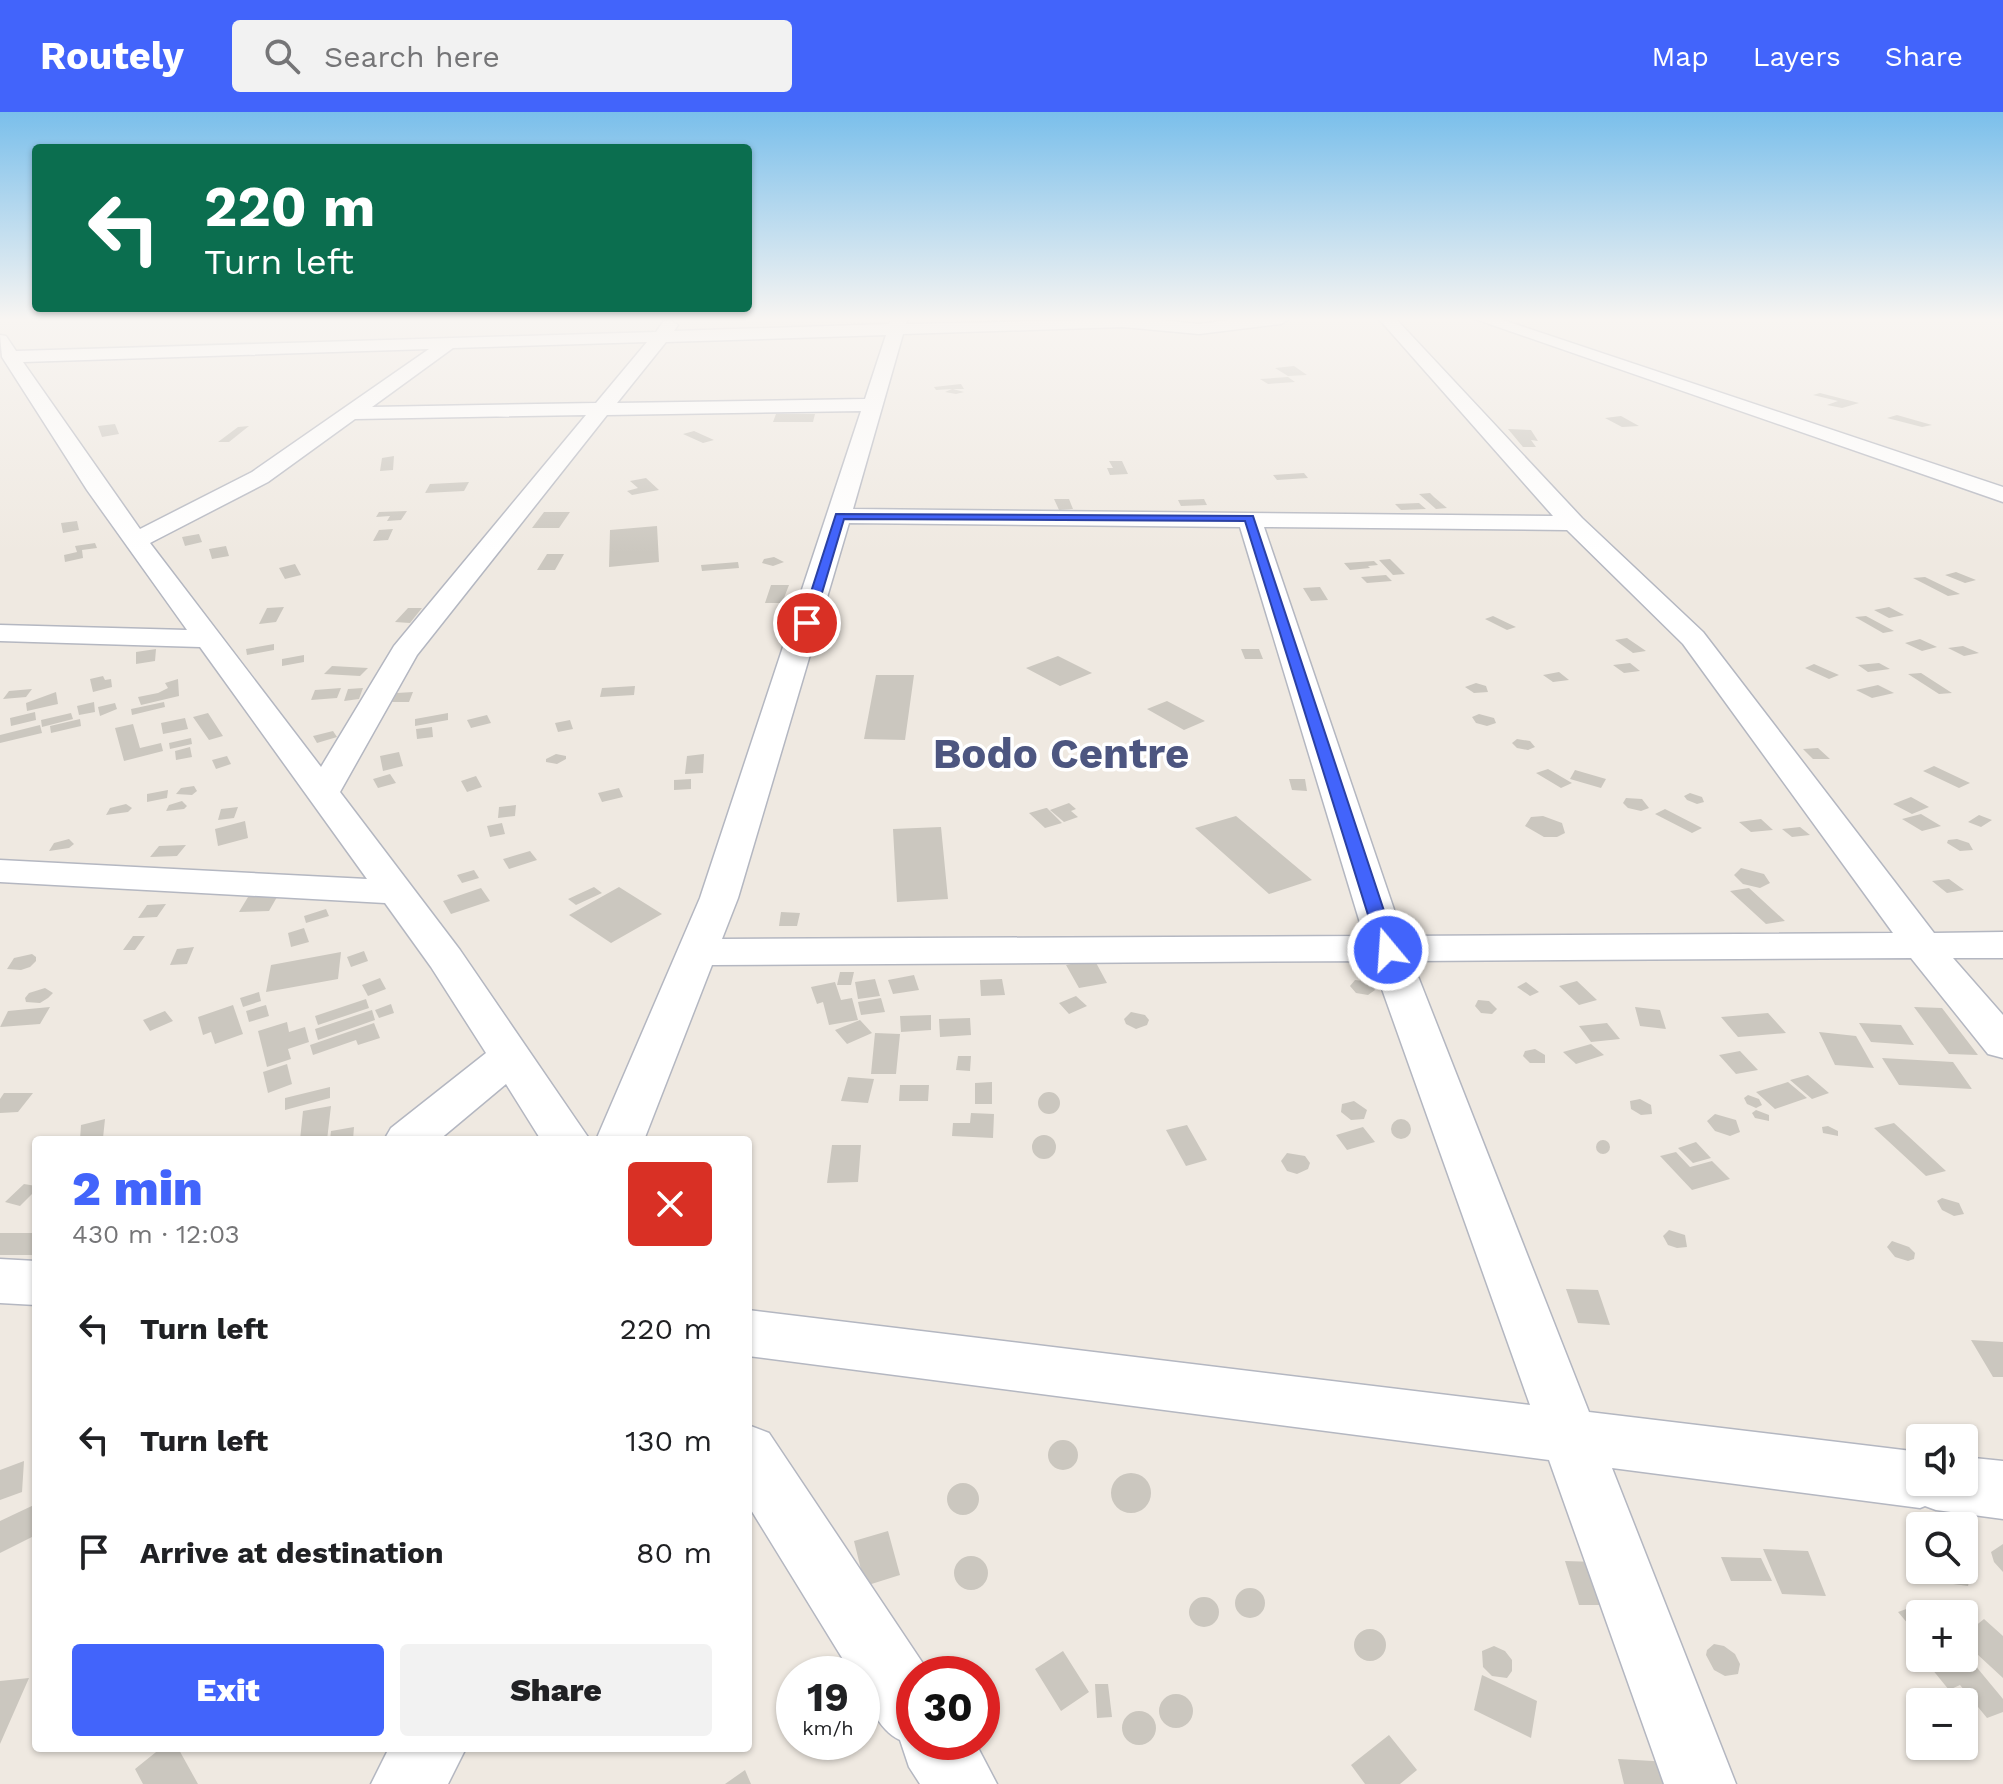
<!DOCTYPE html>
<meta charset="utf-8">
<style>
body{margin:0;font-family:"Work Sans",sans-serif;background:#f2f2f2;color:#202124;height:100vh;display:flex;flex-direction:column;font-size:30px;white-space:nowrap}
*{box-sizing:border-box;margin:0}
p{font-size:26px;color:#757577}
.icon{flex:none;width:44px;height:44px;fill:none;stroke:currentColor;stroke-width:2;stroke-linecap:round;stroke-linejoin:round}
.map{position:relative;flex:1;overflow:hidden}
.drawer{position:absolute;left:32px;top:1024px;width:720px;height:616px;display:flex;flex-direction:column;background:#fff;border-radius:8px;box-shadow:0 2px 6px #0004}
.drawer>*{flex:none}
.banner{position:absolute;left:32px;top:32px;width:720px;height:168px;border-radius:8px;box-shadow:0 2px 6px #0004;background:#0b6e4f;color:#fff;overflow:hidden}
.buttons{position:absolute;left:1906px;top:1312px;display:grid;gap:16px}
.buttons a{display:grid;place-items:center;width:72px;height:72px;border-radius:8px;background:#fff;box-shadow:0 2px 6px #0004;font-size:40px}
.speed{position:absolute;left:776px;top:1544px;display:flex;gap:16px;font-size:40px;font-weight:700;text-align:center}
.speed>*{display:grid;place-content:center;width:104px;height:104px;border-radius:50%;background:#fff;box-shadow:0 2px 6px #0004;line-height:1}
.speed small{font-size:20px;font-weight:400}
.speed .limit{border:12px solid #d22;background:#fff;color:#111}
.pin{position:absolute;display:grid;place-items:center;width:68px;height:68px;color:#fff;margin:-34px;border:4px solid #fff;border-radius:50%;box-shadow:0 2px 8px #0007}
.me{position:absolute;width:88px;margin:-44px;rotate:342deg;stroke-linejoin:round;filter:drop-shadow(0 0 6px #0008)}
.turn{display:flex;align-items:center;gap:28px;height:168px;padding:0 40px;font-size:36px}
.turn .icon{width:104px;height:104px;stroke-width:2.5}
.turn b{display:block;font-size:56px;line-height:68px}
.round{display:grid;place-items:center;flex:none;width:84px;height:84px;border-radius:8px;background:#f2f2f2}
.summary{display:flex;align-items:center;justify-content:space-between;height:136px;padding:0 40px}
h1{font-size:48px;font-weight:800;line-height:60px;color:#4264fb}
.cta{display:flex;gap:16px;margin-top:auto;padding:16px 40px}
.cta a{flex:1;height:92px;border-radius:8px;background:#4264fb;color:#fff;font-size:32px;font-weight:800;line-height:92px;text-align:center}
.cta a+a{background:#f2f2f2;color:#202124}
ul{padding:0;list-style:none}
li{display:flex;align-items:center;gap:24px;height:112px;padding:0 40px}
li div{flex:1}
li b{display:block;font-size:30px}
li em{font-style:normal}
header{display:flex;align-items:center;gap:48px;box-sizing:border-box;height:112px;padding:0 40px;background:#4264fb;color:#fff}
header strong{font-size:38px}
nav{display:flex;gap:44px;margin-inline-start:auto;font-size:28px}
.search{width:560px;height:72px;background:#f2f2f2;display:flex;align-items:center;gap:20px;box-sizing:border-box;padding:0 28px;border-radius:8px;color:#757577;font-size:30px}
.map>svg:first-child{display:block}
.building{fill:#cbc7bf}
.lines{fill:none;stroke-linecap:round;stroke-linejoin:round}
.minor-casing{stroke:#b4b7c1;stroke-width:3}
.minor{fill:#fff;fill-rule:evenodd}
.route{fill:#4264fb;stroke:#2b41a3;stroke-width:2}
.labels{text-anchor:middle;stroke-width:7;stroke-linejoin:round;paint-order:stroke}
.town-label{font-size:42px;font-weight:bold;fill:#4d5680;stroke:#fff}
</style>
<header>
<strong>Routely</strong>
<div class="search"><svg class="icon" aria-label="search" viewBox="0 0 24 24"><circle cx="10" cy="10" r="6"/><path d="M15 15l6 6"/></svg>Search here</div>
<nav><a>Map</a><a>Layers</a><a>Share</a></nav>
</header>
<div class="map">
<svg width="2003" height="1672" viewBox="0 0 2003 1672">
<rect width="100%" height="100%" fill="#efe9e1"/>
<path class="building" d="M1294 254 1307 263 1288 264 1275 256Z
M1288 265 1295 270 1268 272 1260 267Z
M961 272 964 277H953L964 280 956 282 945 280 952 277 936 278 934 275Z
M1820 281 1859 291 1842 296 1827 293 1838 289 1813 283Z
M776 302H815L813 310H773Z
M1897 303 1932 313 1922 315 1887 306Z
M1621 304 1639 314 1622 315 1605 306Z
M115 312 119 322 102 325 98 314Z
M249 314 229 330H218L238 315Z
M1508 317 1531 318 1538 329 1531 328 1536 335H1523Z
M694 319 714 328 703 331 683 322Z
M394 344 393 358 380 359 382 346Z
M1109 349H1122L1128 362 1110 363 1107 356H1113Z
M1304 361 1308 366 1277 368 1273 363Z
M646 366 659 378 632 383 627 379 638 376 630 369Z
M469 370 464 379 425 381 430 372Z
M1430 381 1434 385 1447 396 1436 397 1419 382Z
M1054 387H1069L1073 397 1059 398Z
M1204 387 1207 393 1181 394 1178 388Z
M1419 391 1426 397 1401 398 1395 392Z
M407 399 401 408 387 409 390 404 376 405 379 400Z
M544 400H570L559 416H532Z
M77 409 79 418 63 421 61 411Z
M657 414 659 450 609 455 610 418Z
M393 417 388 428 373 429 379 418Z
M199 422 202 430 185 434 182 425Z
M95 431 97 436 82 438 83 446 65 450 64 443 77 440 75 434Z
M226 434 229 444 212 447 209 437Z
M547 442H564L555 458H537Z
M774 445 784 450 773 454 762 451 764 447Z
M1390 447 1405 462 1393 463 1379 448Z
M1374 449 1378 453 1368 454 1370 456 1350 458 1344 451Z
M738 450 739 456 702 459 701 453Z
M295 452 301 463 285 467 279 456Z
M1956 460 1976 468 1965 471 1945 463Z
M1386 463 1392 469 1367 471 1361 465Z
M1925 465 1960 482 1948 484 1913 466Z
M771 473H789L782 491H765Z
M1320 475 1328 488 1311 489 1303 476Z
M284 495 276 510 259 512 267 496Z
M1889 495 1904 503 1889 506 1874 498Z
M408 496H422L410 511 395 510Z
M1493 504 1516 515 1507 518 1485 507Z
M1866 504 1894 519 1883 521 1855 505Z
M1627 526 1646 539 1633 541 1615 528Z
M1920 527 1937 535 1922 539 1905 531Z
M274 532V538L247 543 246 537Z
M1963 534 1979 541 1964 544 1948 536Z
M156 537 155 549 136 552V540Z
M1241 537H1259L1263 547H1245Z
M304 543V550L282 554V547Z
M1058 544 1092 561 1060 574 1026 556Z
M1630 551 1640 559 1624 561 1613 553Z
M1879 551 1890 557 1868 560 1858 553Z
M1814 552 1839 563 1829 567 1805 556Z
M332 554 368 556 360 564 324 562Z
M1559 560 1569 568 1553 570 1543 563Z
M1921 561 1952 581 1939 582 1908 562Z
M876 563H914L905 628 864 627Z
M103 564 105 568 111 567 112 575 93 580 90 567Z
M178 567 179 584 141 593 138 585 158 581 168 576 165 571Z
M1476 571 1486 574 1488 580 1474 581 1465 575Z
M1878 573 1894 581 1872 586 1856 578Z
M635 574 634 583 600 585 602 576Z
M341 576 337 586 311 588 315 578Z
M363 576 359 587 344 589 348 577Z
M32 577 26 585 3 587 9 579Z
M56 580 58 592 27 599 26 591Z
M413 580 409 590H392L397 581Z
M1167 589 1205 609 1184 618 1147 597Z
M94 590 95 600 79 603 77 594Z
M164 590 165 595 132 603 131 597Z
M115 591 117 597 100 604 98 595Z
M35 600 36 608 11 614 10 606Z
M71 601 73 607 42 615 41 608Z
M208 601 223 624 209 628 193 605Z
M448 601V608L415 614V607Z
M1479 602 1494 606 1496 611 1487 614 1476 611 1472 605Z
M487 603 491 611 471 616 467 608Z
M185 606 188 617 163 622 161 611Z
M80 607 81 614 51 621 50 614Z
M570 608 573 617 558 620 555 611Z
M133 612 140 636 161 631 163 639 124 649 115 616Z
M40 613 42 621 0 631V623Z
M432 615 433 625 417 627 416 617Z
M333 619 337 625 317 631 313 624Z
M191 626 192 632 170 637 169 631Z
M1517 627 1530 629 1535 635 1528 638 1517 636 1512 631Z
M190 635 192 645 176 648 175 639Z
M1818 636 1830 647H1813L1803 637Z
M399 640 403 654 383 659 380 644Z
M556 642 566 644V647L557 652 546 650V647Z
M704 642 703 661 685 662 687 644Z
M227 644 231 652 216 657 212 648Z
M1934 654 1970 671 1959 676 1923 659Z
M1548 657 1572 671 1561 676 1536 661Z
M1575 658 1606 667 1601 676 1570 667Z
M390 662 396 671 378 676 373 667Z
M476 664 482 675 467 680 461 669Z
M691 667V677L674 678V668Z
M1289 667H1305L1307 679 1292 678Z
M194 674 197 679 192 683 176 682 181 676Z
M619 676 623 685 602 690 598 681Z
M168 678 167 686 147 690V682Z
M1690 681 1702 685 1704 690 1697 692 1687 688 1684 684Z
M1911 685 1929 695 1912 702 1893 692Z
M1626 686 1642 687 1649 696 1641 699 1628 696 1623 691Z
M182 689 187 694 184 697 166 699 169 693Z
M1069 691 1076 697 1071 699 1078 705 1064 710 1050 698Z
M126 692 132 696 128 700 106 703 110 696Z
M516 693 515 704 498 706 499 695Z
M238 695 234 706 218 708 221 697Z
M1046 696H1047L1062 711 1045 716 1029 701Z
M1665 697 1702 716 1692 721 1655 702Z
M1921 702 1941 714 1922 719 1902 707Z
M1979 703 1992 708 1981 715 1968 710Z
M1236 704 1312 768 1269 782 1195 716Z
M1543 704 1562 711 1565 721 1557 725H1544L1525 714 1531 705Z
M1761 707 1773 718 1751 720 1739 710Z
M245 709 248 726 218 734 215 717Z
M502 711 505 722 490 725 487 714Z
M941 715 948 787 897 790 893 717Z
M1800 715 1810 723 1792 725 1782 717Z
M69 727 74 732 69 736 49 739 54 731Z
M1957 727 1969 731 1973 738 1960 739 1947 731 1948 728Z
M186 733 177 744 150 745 159 734Z
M530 739 537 748 509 757 503 747Z
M1741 756 1764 762 1770 771 1760 776 1743 772 1734 763Z
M474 758 479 766 462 771 457 763Z
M1949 767 1964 778 1947 781 1932 769Z
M594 775 602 781 576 793 568 787Z
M619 775 662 802 611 831 569 803Z
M481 776 490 789 451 802 443 789Z
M1749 776 1785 809 1766 812 1730 779Z
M248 785H277L269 799 239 800Z
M166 792 157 805 138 806 147 793Z
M326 797 329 804 306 811 304 804Z
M781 800 800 801 797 814H779Z
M304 816 309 830 291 835 288 821Z
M133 824H145L135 838H123Z
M194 835 187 852 170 853 177 837Z
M364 839 368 849 351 855 347 845Z
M341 840 338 867 266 880 271 853Z
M32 842 36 845V849L30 855 21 858 7 857 14 846Z
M1094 847 1107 871 1079 876 1066 853Z
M840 860H854L851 873H837Z
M914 863 919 878 893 882 888 868Z
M380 866 386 877 368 884 362 873Z
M875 867 880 884 858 887 855 870Z
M1002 867 1005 883 981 884 980 868Z
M1355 868 1370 870 1375 878 1368 883 1356 881 1350 874Z
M1577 869 1597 888 1579 893 1559 874Z
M835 870 841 888 852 886 858 908 829 913 823 890 817 892 811 875Z
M1526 870 1539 880 1530 884 1517 875Z
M45 876 53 881 48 886 40 891 26 890 25 886 29 881Z
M259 880 261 889 243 895 240 886Z
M1076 884 1087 894 1069 902 1059 891Z
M881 886 885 900 861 903 858 890Z
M366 887 369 896 318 913 315 904Z
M1478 888 1489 889 1497 897 1492 902 1481 901 1475 894Z
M391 892 394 901 379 906 375 898Z
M233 893 243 922 215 932 211 920 203 923 198 905Z
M266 893 269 904 249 910 246 899Z
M50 895 40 912 0 915 8 899Z
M1635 895 1660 898 1666 917 1640 914Z
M1914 895 1942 896 1978 943 1949 942Z
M372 898 375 908 318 928 315 917Z
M165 899 173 909 150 919 143 908Z
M1131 900 1145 903 1149 908 1147 913 1136 917 1126 912 1124 907Z
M1768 901 1786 921 1738 925 1721 905Z
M931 903V918L901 920 900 904Z
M970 906 971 923 940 925 939 907Z
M860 908 872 921 847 932 835 918Z
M287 910 289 920 305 915 309 930 288 937 291 947 267 955 258 919Z
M374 911 380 926 358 933 356 928 313 943 310 933Z
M1607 911 1620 927 1591 930 1579 914Z
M1859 911 1901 913 1914 933 1871 930Z
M1819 920 1856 924 1874 956 1835 953Z
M875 921 900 922 896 962H871Z
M1591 932 1604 943 1576 952 1563 940Z
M1535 937 1545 943V951H1530L1523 944 1525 939Z
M1740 939 1758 958 1736 962 1719 943Z
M958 944H971L970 959 956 958Z
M1882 946 1953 950 1972 977 1899 973Z
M287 952 292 972 268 981 263 960Z
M1808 963 1829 981 1812 987 1790 968Z
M848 965 874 967 868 991 841 989Z
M992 970V992H975V971Z
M1788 970 1807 986 1775 997 1756 980Z
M900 973H929L928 989H899Z
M330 975V986L285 998V986Z
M1038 991a11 11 0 1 1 22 0a11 11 0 1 1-22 0Z
M4 981H33L18 1000 0 1001V987Z
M1748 983 1759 987 1762 993 1756 996 1747 992 1744 986Z
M1640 987 1651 993 1652 1002 1641 1003 1631 997 1630 989Z
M1354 989 1367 998 1364 1007 1351 1008 1341 1000 1342 992Z
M331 994 327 1028H300L303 999Z
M1756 998 1769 1003V1009L1755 1006 1752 1001Z
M971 1001 994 1002 993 1026 952 1024 953 1011H970Z
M1715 1002 1736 1008 1740 1020 1730 1024 1715 1019 1707 1009Z
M105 1007 103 1026 80 1028 81 1013Z
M1391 1017a10 10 0 1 1 20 0a10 10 0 1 1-20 0Z
M1894 1011 1946 1059 1926 1064 1874 1016Z
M1187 1013 1207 1048 1186 1054 1166 1018Z
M1828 1014 1838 1019V1024L1823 1021 1822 1015Z
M354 1015 353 1028H330L331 1019Z
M1363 1015 1375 1030 1347 1038 1336 1023Z
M1032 1035a12 12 0 1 1 24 0a12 12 0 1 1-24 0Z
M1596 1035a7 7 0 1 1 14 0a7 7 0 1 1-14 0Z
M1696 1030 1711 1046 1693 1051 1678 1036Z
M832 1033H861L858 1070 827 1071Z
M1676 1040 1690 1055 1712 1049 1730 1067 1692 1078 1660 1044Z
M1287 1041 1305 1044 1310 1051 1308 1057 1297 1062 1287 1059 1281 1049Z
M24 1072 36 1074V1078L20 1094 5 1090Z
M1942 1086 1959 1091 1964 1102 1954 1104 1942 1098 1937 1089Z
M1669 1118 1685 1123 1687 1135 1677 1136 1668 1133 1663 1124Z
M0 1121H36V1143H0Z
M1892 1129 1909 1135 1915 1141 1914 1147 1908 1149 1895 1145 1887 1135Z
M1566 1177 1598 1178 1610 1213 1578 1211Z
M1971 1228 2003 1230V1265H1993Z
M1048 1343a15 15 0 1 1 30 0a15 15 0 1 1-30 0Z
M24 1349 22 1380 0 1388V1358Z
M1111 1381a20 20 0 1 1 40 0a20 20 0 1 1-40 0Z
M947 1387a16 16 0 1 1 32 0a16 16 0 1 1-32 0Z
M36 1392V1423L0 1441V1409Z
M888 1419 900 1463 865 1474 854 1429Z
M2003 1432V1460L1994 1450 1991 1440Z
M1763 1437 1808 1439 1826 1484 1782 1482Z
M954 1461a17 17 0 1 1 34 0a17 17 0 1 1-34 0Z
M1721 1445 1761 1446 1772 1469H1731Z
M1565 1449 1597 1450 1613 1493H1579Z
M1964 1452 1971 1462 1968 1474 1953 1472 1939 1458H1964Z
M1235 1491a15 15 0 1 1 30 0a15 15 0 1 1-30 0Z
M1189 1500a15 15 0 1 1 30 0a15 15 0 1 1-30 0Z
M1923 1491 1932 1502H1920V1526L1898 1500Z
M1984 1507 2003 1524V1566L1964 1530V1523Z
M1354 1533a16 16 0 1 1 32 0a16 16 0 1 1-32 0Z
M1714 1532 1724 1534 1735 1542 1740 1552 1738 1562 1725 1564 1714 1558 1706 1543 1707 1538Z
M1494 1534 1505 1539 1512 1548V1559L1507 1566 1492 1564 1483 1555 1482 1539Z
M1063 1539 1089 1580 1061 1599 1035 1557Z
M1964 1540 2003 1587V1600L1987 1606 1960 1573 1949 1578 1923 1546H1964Z
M1482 1563 1537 1589 1531 1626 1474 1598Z
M29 1566 0 1632V1569Z
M1095 1572H1108L1112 1605 1097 1606Z
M1159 1599a17 17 0 1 1 34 0a17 17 0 1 1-34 0Z
M1122 1616a17 17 0 1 1 34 0a17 17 0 1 1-34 0Z
M1389 1623 1417 1658 1400 1672H1365L1351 1653Z
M161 1636H178L198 1672H143L135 1657Z
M1618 1647 1670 1650 1676 1672H1624Z
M745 1658 751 1672H725Z"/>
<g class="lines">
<defs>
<path id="minor" d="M891 207H907L906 212 1149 207 1199 212 1237 207H1289L1281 212 1199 222 1123 215 903 222 853 397 1553 404 1379 207H1396L1582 406 1703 520 1934 821 2003 820V846H1953L2003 903V946L1988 942 1911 846 1412 849 1589 1300 1920 1340V1370H1964V1345L2003 1349V1407L1936 1398 1925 1394 1920 1396 1612 1356 1736 1672H1664L1549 1348 748 1244V1198L1530 1293 1372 849 712 853 644 1028H596L700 786 861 299 607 303 417 543 340 680 460 838 590 1028H541L506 972 439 1028H384L391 1016 486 941 431 855 385 791 0 770V748L367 767 200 535 0 529V513L187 518 87 378 2 245 0 223 6 224 16 239 656 220 664 209 670 208 678 213 674 219 889 212ZM886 223 865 287 617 291 666 230ZM647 230 596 291 372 295 453 236ZM429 237 252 360 140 417 23 250ZM586 303 394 534 321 655 150 431 268 370 355 307ZM849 411 1240 415 1364 824 722 827 738 786ZM1264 415 1567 418 1683 532 1893 821 1403 824Z
M1475 207H1500L2003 375V390Z
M0 1147 36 1149V1193L0 1191Z
M748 1313 769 1321 930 1562H914V1630H975L997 1672H920L909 1655 900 1628C879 1619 862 1584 862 1562H852L748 1393Z
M389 1636H466L448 1672H371Z"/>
</defs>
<use href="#minor" class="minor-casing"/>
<use href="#minor" class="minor"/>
</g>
<linearGradient id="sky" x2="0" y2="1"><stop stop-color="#7abfeb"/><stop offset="0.47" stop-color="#f8f5f2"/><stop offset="1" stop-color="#f8f5f2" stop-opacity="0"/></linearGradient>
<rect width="2003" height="441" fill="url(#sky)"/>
<path class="route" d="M836 402 1253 404 1397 838 1394 842 1388 843 1379 838 1245 409 844 407 813 511 803 514 801 511Z"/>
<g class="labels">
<g class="town-label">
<text x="1061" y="656">Bodo Centre</text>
</g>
</g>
</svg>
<div class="buttons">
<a><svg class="icon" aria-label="sound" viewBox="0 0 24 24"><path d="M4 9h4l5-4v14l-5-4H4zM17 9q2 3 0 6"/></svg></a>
<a><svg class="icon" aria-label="search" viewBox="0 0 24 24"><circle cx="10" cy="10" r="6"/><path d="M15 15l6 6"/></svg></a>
<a>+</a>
<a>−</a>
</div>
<div class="speed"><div>19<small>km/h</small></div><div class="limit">30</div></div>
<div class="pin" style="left:807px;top:511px;background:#d93025"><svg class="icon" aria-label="arrive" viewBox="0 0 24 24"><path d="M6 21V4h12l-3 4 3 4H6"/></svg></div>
<svg class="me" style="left:1388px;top:838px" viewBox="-20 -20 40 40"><circle r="17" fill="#4264fb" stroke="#fff" stroke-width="3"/><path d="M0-11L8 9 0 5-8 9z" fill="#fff"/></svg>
<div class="banner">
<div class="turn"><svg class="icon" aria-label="left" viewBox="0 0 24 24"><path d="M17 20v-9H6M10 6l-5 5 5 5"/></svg><div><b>220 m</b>Turn left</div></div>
</div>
<section class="drawer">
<div class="summary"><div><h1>2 min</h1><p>430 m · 12:03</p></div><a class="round" style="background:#d93025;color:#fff"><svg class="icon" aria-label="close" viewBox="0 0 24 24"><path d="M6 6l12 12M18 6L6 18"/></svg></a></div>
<ul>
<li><svg class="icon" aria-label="left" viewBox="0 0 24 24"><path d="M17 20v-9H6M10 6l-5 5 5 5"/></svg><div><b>Turn left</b></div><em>220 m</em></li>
<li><svg class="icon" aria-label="left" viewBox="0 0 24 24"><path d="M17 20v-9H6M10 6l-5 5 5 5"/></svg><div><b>Turn left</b></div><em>130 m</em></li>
<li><svg class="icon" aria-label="arrive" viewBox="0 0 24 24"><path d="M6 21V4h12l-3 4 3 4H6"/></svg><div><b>Arrive at destination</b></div><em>80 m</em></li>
</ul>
<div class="cta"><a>Exit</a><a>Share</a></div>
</section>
</div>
